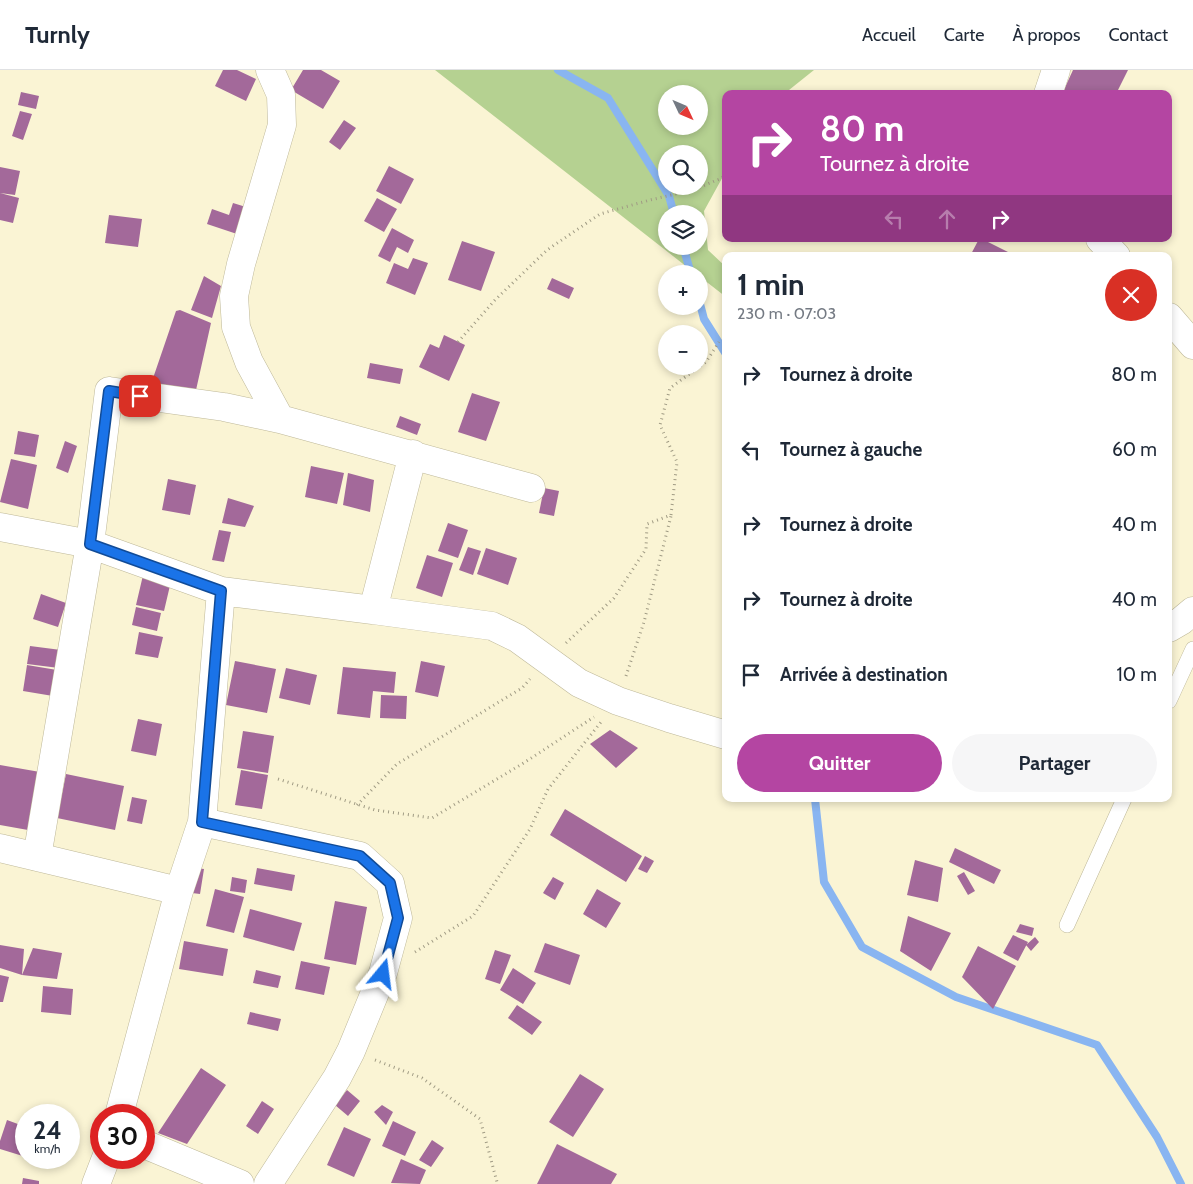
<!DOCTYPE html>
<html lang="fr">
<meta charset="utf-8">
<style>
body{margin:0;font-family:Cabin,sans-serif;background:#f6f6f7;color:#1f2937;height:100vh;display:flex;flex-direction:column;font-size:19px;white-space:nowrap}
*{box-sizing:border-box;margin:0}
p{font-size:16px;color:#747a83}
.icon{flex:none;width:28px;height:28px;fill:none;stroke:currentColor;stroke-width:2;stroke-linecap:round;stroke-linejoin:round}
.map{position:relative;flex:1;overflow:hidden}
.side{position:absolute;left:722px;top:182px;width:450px;height:550px;display:flex;flex-direction:column;background:#fff;border-radius:10px;box-shadow:0 2px 8px #0003}
.side>*{flex:none}
.guide{position:absolute;left:722px;top:20px;width:450px;height:152px;border-radius:10px;box-shadow:0 2px 8px #0003;background:#b445a2;color:#fff;overflow:hidden}
.needle{width:32px;rotate:134deg}
.fabs{position:absolute;left:658px;top:15px;display:grid;gap:10px}
.fabs a{display:grid;place-items:center;width:50px;height:50px;border-radius:50%;background:#fff;box-shadow:0 2px 8px #0003;font-size:25px}
.speed{position:absolute;left:15px;top:1034px;display:flex;gap:10px;font-size:25px;font-weight:700;text-align:center}
.speed>*{display:grid;place-content:center;width:65px;height:65px;border-radius:50%;background:#fff;box-shadow:0 2px 8px #0003;line-height:1}
.speed small{font-size:12px;font-weight:400}
.speed .limit{border:8px solid #d22;background:#fff;color:#111}
.pin{position:absolute;display:grid;place-items:center;width:42px;height:42px;color:#fff;margin:-21px;border-radius:10px;box-shadow:0 2px 8px #0006}
.me{position:absolute;width:55px;margin:-28px;rotate:16deg;stroke-linejoin:round;filter:drop-shadow(0 0 4px #0008)}
.turn{display:flex;align-items:center;gap:18px;height:105px;padding:0 15px;font-size:22px}
.turn .icon{width:65px;height:65px;stroke-width:2.5}
.turn b{display:block;font-size:35px;line-height:42px}
.lanes{display:flex;align-items:center;height:48px;padding:0 15px;background:#0003;justify-content:center;gap:25px;direction:ltr}
.lanes .off{opacity:.35}
.round{display:grid;place-items:center;flex:none;width:52px;height:52px;border-radius:26px;background:#f6f6f7}
.summary{display:flex;align-items:center;justify-content:space-between;height:85px;padding:0 15px}
h1{font-size:30px;font-weight:800;line-height:38px}
.cta{display:flex;gap:10px;margin-top:auto;padding:10px 15px}
.cta a{flex:1;height:58px;border-radius:30px;background:#b445a2;color:#fff;font-size:20px;font-weight:800;line-height:58px;text-align:center}
.cta a+a{background:#f6f6f7;color:#1f2937}
ul{padding:0;list-style:none}
li{display:flex;align-items:center;gap:15px;height:75px;padding:0 15px}
li div{flex:1}
li b{display:block;font-size:19px}
li em{font-style:normal}
header{display:flex;align-items:center;gap:30px;box-sizing:border-box;height:70px;padding:0 25px;background:#fff;border-bottom:1px solid #e0e1e3}
header strong{font-size:24px}
nav{display:flex;gap:28px;margin-inline-start:auto;font-size:18px}
.map>svg:first-child{display:block}
.green{fill:#b5d191;fill-rule:evenodd}
.lines{fill:none;stroke-linecap:round;stroke-linejoin:round}
.stream{stroke:#89b5f1;stroke-width:8}
.building{fill:#a3699a}
.service-casing{stroke:#beb899;stroke-width:16}
.minor-casing{stroke:#beb899;stroke-width:29}
.path{stroke:#a09b84;stroke-width:3;stroke-dasharray:1 4;stroke-linecap:butt}
.service{stroke:#fff;stroke-width:15}
.minor{stroke:#fff;stroke-width:28}
.route-casing{stroke:#114b97;stroke-width:12}
.route{stroke:#1a73e8;stroke-width:9}
</style>
<header>
<strong>Turnly</strong>
<nav><a>Accueil</a><a>Carte</a><a>À propos</a><a>Contact</a></nav>
</header>
<div class="map">
<svg width="1193" height="1114" viewBox="0 0 1193 1114">
<rect width="100%" height="100%" fill="#faf4d4"/>
<path class="green" d="M435 0H814L784 24H726V101L704 141 708 180 726 197V227L699 206V204H696ZM666 24H699V56H666ZM666 84H699V116H666ZM666 144H699V176H666Z"/>
<g class="lines">
<path class="stream" d="M558 0 608 28 669 126 674 144
M683 176 691 204
M699 230 704 249 726 284
M815 729 824 812 862 877 956 927 1097 975 1157 1067 1181 1114"/>
</g>
<path class="building" d="M223 0H237L256 9 246 31 215 16Z
M303 0H321L340 11 323 39 291 20Z
M1073 0H1128L1116 24H1062Z
M21 22 39 26 36 39 18 35Z
M20 41 32 44 23 70 12 66Z
M344 50 356 58 340 80 329 72Z
M389 96 414 109 401 134 376 121Z
M0 97 20 101 15 125 0 123Z
M0 123 19 128 13 153 0 150Z
M377 128 397 139 384 162 364 151Z
M233 133 246 137 237 164 207 154 212 139 229 145Z
M109 145 142 149 138 177 105 173Z
M392 158 414 170 408 183 397 177 390 192 378 186Z
M979 169H982L1016 186H970Z
M462 171 495 182 481 221 448 210Z
M413 188 428 193 415 225 386 213 394 193 408 199Z
M204 206 221 216 212 248 191 240Z
M552 208 574 218 569 229 547 219Z
M180 240 211 253 194 329 150 317 176 241Z
M444 265 465 275 449 311 419 297 430 274 439 278Z
M370 293 403 299 400 314 367 308Z
M472 323 500 332 486 371 458 362Z
M400 346 421 354 417 365 396 357Z
M18 361 39 365 35 387 14 384Z
M65 371 77 376 68 403 56 398Z
M11 389 37 395 28 439 0 432Z
M311 396 344 403 337 434 305 427Z
M348 403 374 410 370 442 343 435Z
M168 409 196 415 190 445 162 440Z
M544 418 559 421 554 446 539 443Z
M228 428 254 436 245 457 222 453Z
M448 453 468 460 458 488 438 481Z
M219 460 231 462 224 492 212 490Z
M468 477 481 481 473 505 459 500Z
M486 478 517 488 508 515 477 504Z
M427 485 453 493 442 527 416 518Z
M144 501 172 507 164 541 136 535Z
M41 524 66 533 58 557 33 549Z
M136 537 161 543 157 561 132 555Z
M139 562 163 567 158 588 135 584Z
M30 576 61 580 59 598 27 594Z
M235 591 276 599 267 643 226 635Z
M421 591 445 596 438 627 415 622Z
M27 595 57 600 53 626 23 621Z
M343 597 396 602 394 623 373 621 370 648 337 644Z
M286 598 317 605 310 635 279 628Z
M381 625 407 626 406 649 380 648Z
M138 649 162 654 156 686 131 681Z
M610 660 638 678 616 698 590 674Z
M243 661 274 666 268 703 237 698Z
M0 695 40 702 28 760 0 755Z
M241 700 268 705 262 739 235 735Z
M66 704 124 716 115 760 57 748Z
M132 727 147 730 142 754 127 751Z
M565 739 642 786 626 812 550 765Z
M955 778 1001 800 994 814 949 792Z
M645 786 654 791 647 803 638 799Z
M915 790 943 798 938 832 907 825Z
M188 797 204 799 200 824 184 822Z
M257 798 295 805 292 821 254 814Z
M964 802 975 821 968 825 957 806Z
M232 807 247 810 245 823 230 821Z
M553 807 564 813 555 830 543 823Z
M215 819 244 827 234 863 206 856Z
M597 819 621 833 606 858 583 844Z
M335 831 367 837 356 895 324 889Z
M250 839 302 853 294 881 243 867Z
M908 846 951 863 931 901 900 881Z
M1020 854 1034 858 1032 866 1016 862Z
M1013 865 1028 872 1018 891 1003 883Z
M1035 867 1039 872 1031 881 1026 875Z
M184 871 228 879 223 906 179 899Z
M545 873 580 885 570 915 534 902Z
M0 875 24 879 22 905 0 898Z
M978 876 1016 896 993 939 962 907Z
M33 878 62 883 57 909 22 905Z
M495 880 511 885 500 914 485 909Z
M301 891 330 897 324 925 295 919Z
M513 898 536 913 523 934 500 920Z
M256 900 281 906 278 918 253 913Z
M0 905 9 907 3 932H0Z
M43 916 73 919 71 945 41 942Z
M517 935 542 952 532 965 508 948Z
M250 942 281 949 278 961 247 954Z
M201 998 226 1015 187 1074 158 1063Z
M580 1004 604 1019 573 1067 549 1052Z
M347 1020 360 1031 348 1046 335 1035Z
M262 1031 274 1039 258 1064 246 1056Z
M382 1035 393 1042 386 1055 374 1042Z
M7 1050 26 1057V1087L0 1079V1071Z
M393 1051 416 1062 405 1086 382 1076Z
M344 1057 371 1069 354 1107 327 1095Z
M432 1070 444 1078 431 1097 419 1090Z
M557 1074 617 1104 611 1114H537Z
M401 1089 426 1100 420 1114 391 1113Z
M23 1108 39 1111V1114H22Z"/>
<g class="lines">
<defs>
<path id="service" d="M1169 631 1193 579
M1067 855 1124 729"/>
<path id="minor" d="M270 0 281 25 282 55 241 194 234 226 236 257 249 292 280 349
M1048 24 1056 0
M1100 169 1116 186
M1169 247 1193 275
M0 457 90 474 221 521 373 540 413 384
M373 540 492 556 517 568 579 613 618 631 669 648 726 665
M1169 558 1181 551 1193 541
M202 752 360 786 390 813 398 848 383 903 351 981 337 1008 268 1114
M0 778 179 821
M37 787 90 474 109 321 224 337 280 349 531 418
M119 1045 179 821 202 752 221 521
M144 1074 240 1114
M96 1114 106 1088"/>
</defs>
<use href="#service" class="service-casing"/>
<use href="#minor" class="minor-casing"/>
<path class="path" d="M824 24H830
M458 272 495 230 547 180 600 144 650 130 693 120 722 108 726 104
M566 573 614 528 646 479 647 454 671 445 677 392 660 355 670 318 706 292 719 272
M626 606 644 552 671 446
M278 709 375 740 432 748 522 694 594 647
M357 735 397 694 522 618 530 609
M415 882 473 846 530 759 548 719 601 652
M375 990 422 1008 480 1049 497 1112"/>
<use href="#service" class="service"/>
<use href="#minor" class="minor"/>
</g>
<g class="lines">
<defs>
<path id="route" d="M140 326 109 321 90 474 221 521 202 752 360 786 390 813 398 848 383 904"/>
</defs>
<use href="#route" class="route-casing"/>
<use href="#route" class="route"/>
</g>
</svg>
<div class="fabs">
<a><svg class="needle" viewBox="-14 -14 28 28"><path d="M0-13l5 13h-10z" fill="#e53935"/><path d="M0 13l5-13h-10z" fill="#747a83"/></svg></a>
<a><svg class="icon" aria-label="search" viewBox="0 0 24 24"><circle cx="10" cy="10" r="6"/><path d="M15 15l6 6"/></svg></a>
<a><svg class="icon" aria-label="layers" viewBox="0 0 24 24"><path d="M12 4l9 5-9 5-9-5zM3 14l9 5 9-5"/></svg></a>
<a>+</a>
<a>−</a>
</div>
<div class="speed"><div>24<small>km/h</small></div><div class="limit">30</div></div>
<div class="pin" style="left:140px;top:326px;background:#d93025"><svg class="icon" aria-label="arrive" viewBox="0 0 24 24"><path d="M6 21V4h12l-3 4 3 4H6"/></svg></div>
<svg class="me" style="left:383px;top:904px" viewBox="-20 -20 40 40"><path d="M0-17L14 15 0 8-14 15z" fill="#1a73e8" stroke="#fff" stroke-width="4"/></svg>
<div class="guide">
<div class="turn"><svg class="icon" aria-label="right" viewBox="0 0 24 24"><path d="M7 20v-9h11M14 6l5 5-5 5"/></svg><div><b>80 m</b>Tournez à droite</div></div>
<div class="lanes"><svg class="icon off" aria-label="left" viewBox="0 0 24 24"><path d="M17 20v-9H6M10 6l-5 5 5 5"/></svg><svg class="icon off" aria-label="ahead" viewBox="0 0 24 24"><path d="M12 20V5M6 11l6-6 6 6"/></svg><svg class="icon" aria-label="right" viewBox="0 0 24 24"><path d="M7 20v-9h11M14 6l5 5-5 5"/></svg></div>
</div>
<section class="side">
<div class="summary"><div><h1>1 min</h1><p>230 m · 07:03</p></div><a class="round" style="background:#d93025;color:#fff"><svg class="icon" aria-label="close" viewBox="0 0 24 24"><path d="M6 6l12 12M18 6L6 18"/></svg></a></div>
<ul>
<li><svg class="icon" aria-label="right" viewBox="0 0 24 24"><path d="M7 20v-9h11M14 6l5 5-5 5"/></svg><div><b>Tournez à droite</b></div><em>80 m</em></li>
<li><svg class="icon" aria-label="left" viewBox="0 0 24 24"><path d="M17 20v-9H6M10 6l-5 5 5 5"/></svg><div><b>Tournez à gauche</b></div><em>60 m</em></li>
<li><svg class="icon" aria-label="right" viewBox="0 0 24 24"><path d="M7 20v-9h11M14 6l5 5-5 5"/></svg><div><b>Tournez à droite</b></div><em>40 m</em></li>
<li><svg class="icon" aria-label="right" viewBox="0 0 24 24"><path d="M7 20v-9h11M14 6l5 5-5 5"/></svg><div><b>Tournez à droite</b></div><em>40 m</em></li>
<li><svg class="icon" aria-label="arrive" viewBox="0 0 24 24"><path d="M6 21V4h12l-3 4 3 4H6"/></svg><div><b>Arrivée à destination</b></div><em>10 m</em></li>
</ul>
<div class="cta"><a>Quitter</a><a>Partager</a></div>
</section>
</div>
